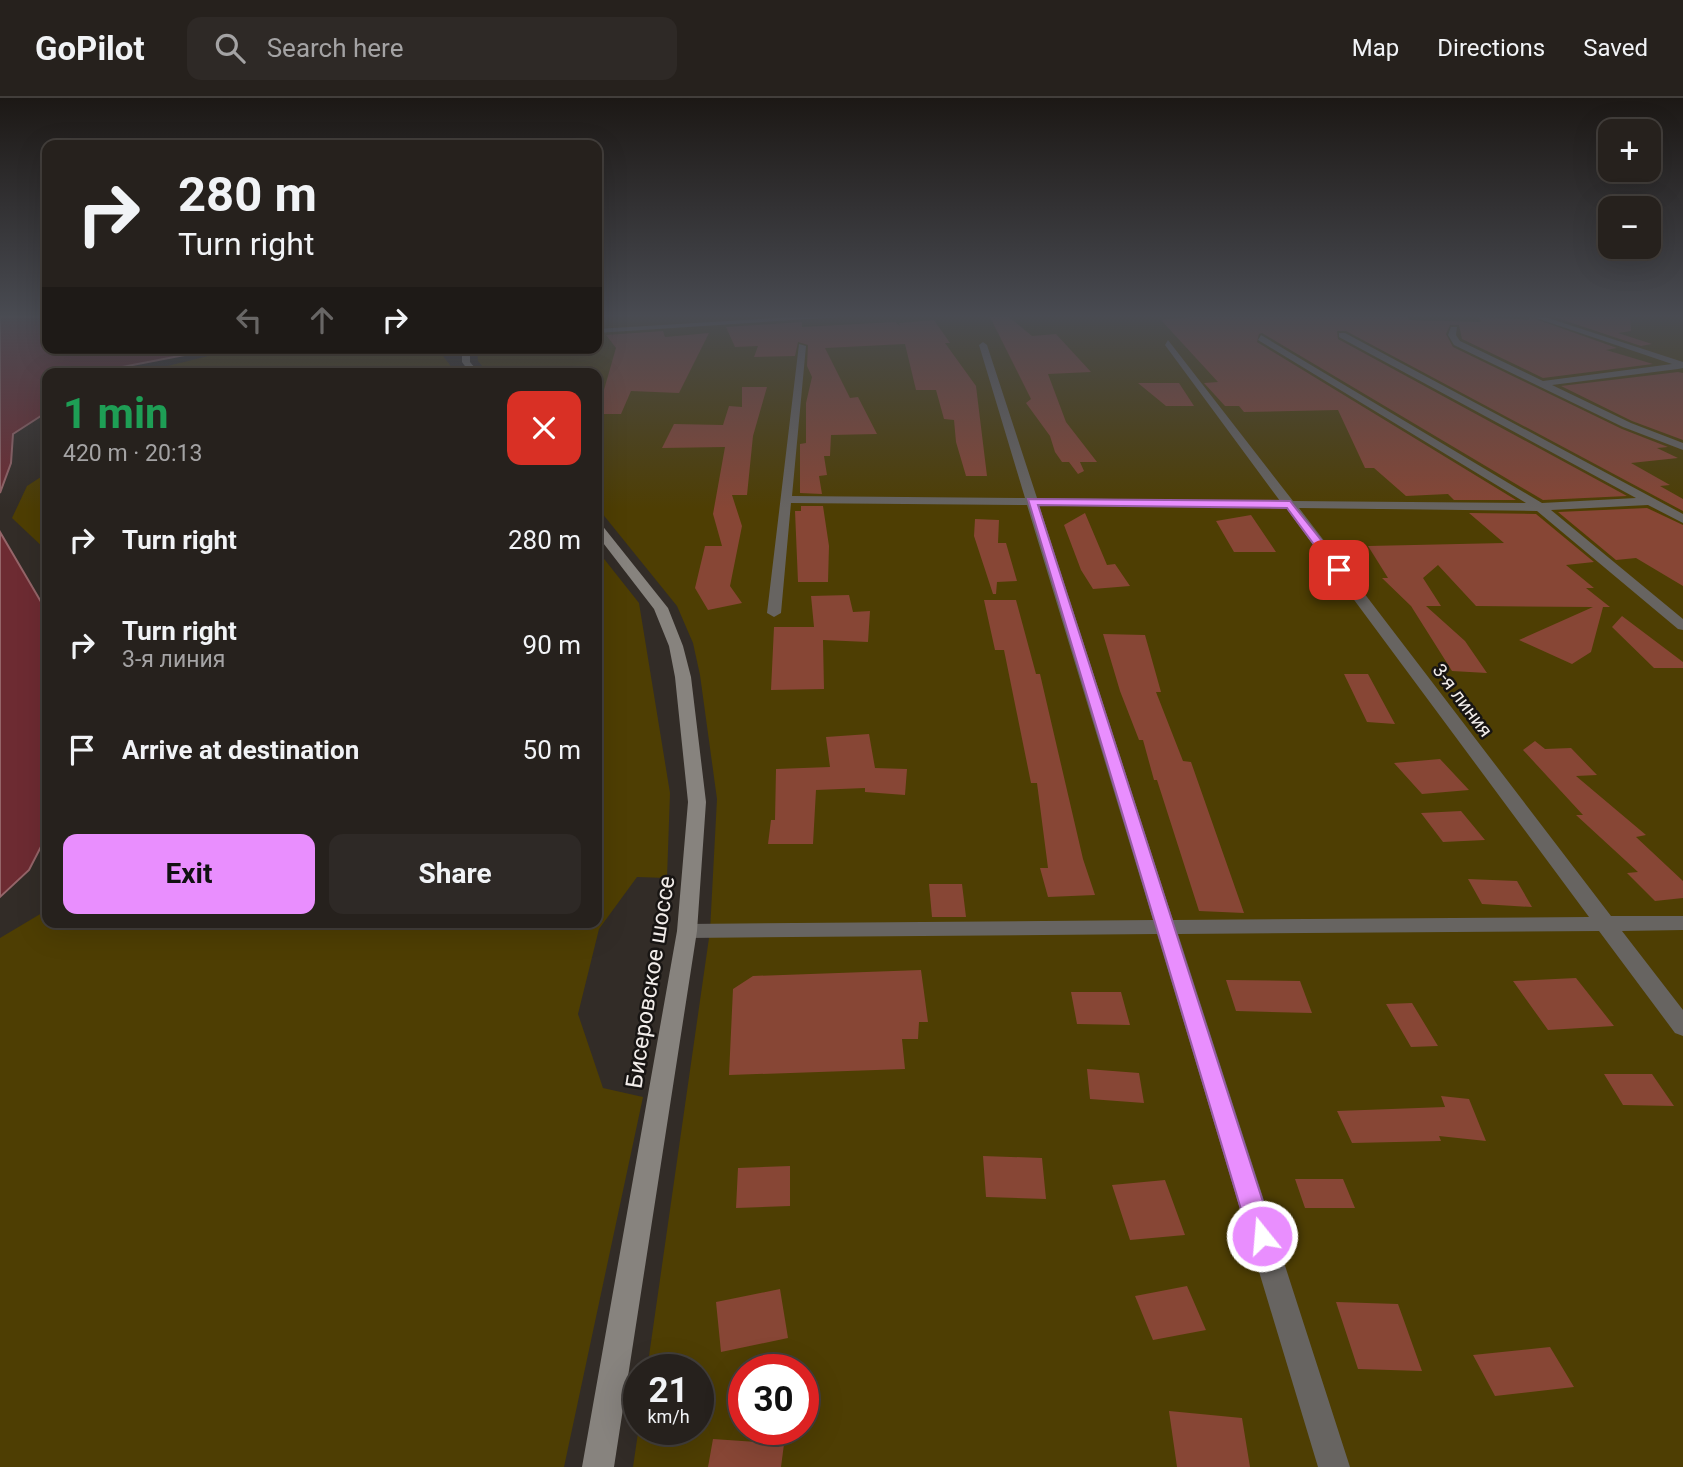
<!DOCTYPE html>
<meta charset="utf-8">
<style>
body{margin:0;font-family:Roboto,sans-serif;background:#2e2926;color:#f1f3f6;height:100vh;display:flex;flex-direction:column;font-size:26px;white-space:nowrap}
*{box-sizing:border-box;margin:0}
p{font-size:23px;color:#a4a3a4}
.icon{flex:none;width:38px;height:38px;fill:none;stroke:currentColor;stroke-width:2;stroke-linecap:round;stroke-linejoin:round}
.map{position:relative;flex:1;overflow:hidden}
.side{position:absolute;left:42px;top:270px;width:560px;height:560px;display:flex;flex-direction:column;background:#26211d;border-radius:14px;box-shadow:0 7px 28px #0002,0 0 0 2px #423e3b}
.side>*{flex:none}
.banner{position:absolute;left:42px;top:42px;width:560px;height:214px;border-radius:14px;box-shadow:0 7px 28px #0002,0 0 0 2px #423e3b;background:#26211d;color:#f1f3f6;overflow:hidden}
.tools{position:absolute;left:1598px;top:21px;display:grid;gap:14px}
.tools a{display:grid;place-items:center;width:63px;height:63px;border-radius:14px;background:#26211d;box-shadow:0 7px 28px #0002,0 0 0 2px #423e3b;font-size:35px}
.speed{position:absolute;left:623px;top:1256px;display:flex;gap:14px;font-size:35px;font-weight:700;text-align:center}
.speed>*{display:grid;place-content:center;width:91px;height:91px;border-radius:50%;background:#26211d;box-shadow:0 7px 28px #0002,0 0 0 2px #423e3b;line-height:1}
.speed small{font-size:18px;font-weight:400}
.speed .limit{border:10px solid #d22;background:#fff;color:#111}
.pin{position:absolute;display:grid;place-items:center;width:60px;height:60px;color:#fff;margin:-30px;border-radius:14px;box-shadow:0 4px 10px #0006}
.me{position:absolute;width:77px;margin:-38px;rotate:343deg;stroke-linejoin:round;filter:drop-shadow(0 0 5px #0008)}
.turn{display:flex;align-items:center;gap:24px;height:147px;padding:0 21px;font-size:32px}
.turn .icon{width:91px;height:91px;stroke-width:2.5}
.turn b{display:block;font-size:49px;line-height:60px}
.lanes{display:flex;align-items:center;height:66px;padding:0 21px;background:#0003;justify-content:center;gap:35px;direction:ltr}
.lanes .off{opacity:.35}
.round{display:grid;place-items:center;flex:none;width:74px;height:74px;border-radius:14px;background:#2e2926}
.summary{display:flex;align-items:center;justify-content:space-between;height:119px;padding:0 21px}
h1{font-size:42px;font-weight:700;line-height:52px;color:#1e9e55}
.action{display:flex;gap:14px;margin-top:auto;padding:14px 21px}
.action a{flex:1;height:80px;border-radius:14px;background:#e98efe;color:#111;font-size:28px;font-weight:700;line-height:80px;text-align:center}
.action a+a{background:#2e2926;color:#f1f3f6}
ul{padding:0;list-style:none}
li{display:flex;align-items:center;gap:21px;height:105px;padding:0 21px}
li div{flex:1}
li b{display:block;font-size:26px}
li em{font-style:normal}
header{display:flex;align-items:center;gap:42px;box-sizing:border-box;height:98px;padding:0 35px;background:#26211d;border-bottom:2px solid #423e3b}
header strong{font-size:33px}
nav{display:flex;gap:38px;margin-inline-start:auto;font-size:24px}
.search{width:490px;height:63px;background:#2e2926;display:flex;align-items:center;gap:18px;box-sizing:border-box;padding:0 24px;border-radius:14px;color:#a4a3a4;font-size:26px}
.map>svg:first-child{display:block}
.green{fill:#4e3e03;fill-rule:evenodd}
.water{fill:#6d2b32;stroke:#956569;stroke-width:2}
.building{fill:#874635}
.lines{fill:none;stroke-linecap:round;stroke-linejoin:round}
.minor{fill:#676461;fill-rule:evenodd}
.secondary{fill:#87837e;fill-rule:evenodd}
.route{fill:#e98efe;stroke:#975ca5;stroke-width:2}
.labels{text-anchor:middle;stroke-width:5;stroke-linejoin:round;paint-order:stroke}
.street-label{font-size:19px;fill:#f2edea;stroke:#181513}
.near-street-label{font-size:23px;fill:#f2edea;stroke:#181513}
</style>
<header>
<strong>GoPilot</strong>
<div class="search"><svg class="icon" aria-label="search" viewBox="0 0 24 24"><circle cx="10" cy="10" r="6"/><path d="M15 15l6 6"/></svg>Search here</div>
<nav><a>Map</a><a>Directions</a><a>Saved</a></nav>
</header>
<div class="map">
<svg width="1683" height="1369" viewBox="0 0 1683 1369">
<rect width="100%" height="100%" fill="#322c27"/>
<path class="green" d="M597 219H1683V1369H633L639 1328V1332H698V1272H647L710 833 717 701 700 577 693 545 677 508 597 409V275H488L478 263 477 250H597ZM744 1272H803V1332H744Z
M241 250H431L440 254 456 275H139Z
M47 375V453L12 420 27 388Z
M597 452 639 505 670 695 667 780 637 779 599 831 578 916 603 990 643 999 564 1369H0V840L47 812V824H597Z"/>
<path class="water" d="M0 219H47V250H221L91 275H47V285L42 286 47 292V314L13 336 11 365 0 395Z
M0 434 47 514V737L29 772 0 799Z"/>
<path class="building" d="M990 219H1009L1032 238 1056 236 1091 274 1048 276 1066 324 1097 364H1080L1084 373 1078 376 1069 364H1062L1055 354 1050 338 1026 305 1031 301Z
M1190 219H1408L1409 222 1481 224 1479 219 1529 222 1530 219 1617 250 1606 252 1653 266 1543 280 1462 241 1459 227H1450L1446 236 1453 249 1622 331 1668 349 1657 350 1678 360 1631 365 1670 387 1660 388 1683 401V413L1346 233H1337L1338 241 1627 398 1543 402 1262 235 1259 236 1257 244 1516 402H1454L1448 396 1406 398 1374 370H1365L1338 312 1244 314 1239 308H1225L1204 285 1218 284 1161 222Z
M1554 219H1630L1631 233 1618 235 1652 246 1641 248Z
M934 222 950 245H945L976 288 987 378H966L956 344 954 322 944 321 936 292H916L905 246 825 250 850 300 858 299 877 336 831 337 830 358H824L827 377 819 378 822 396 800 395V346L806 345V305L812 279 807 268 808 247 798 244 795 258 754 259 758 248 735 249 726 229 802 224V229L895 224 900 228 899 225Z
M663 233 665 239 709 235 679 295 631 293 621 316H597L616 250 606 237Z
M1678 274 1683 275V342L1632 323 1561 288Z
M1138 285H1179L1194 308H1166Z
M742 289H767L753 338 747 397H732L742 428 730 488 742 505 708 512 695 490 705 448H722L713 416 725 349 662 350 674 326 723 327 729 308 742 309Z
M801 408H823L829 448 828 484H798L795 413H801Z
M1647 410 1683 427V488L1636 460 1616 462 1558 414Z
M1085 415 1107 467 1115 466 1130 488 1093 491 1081 472 1064 427Z
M1469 415 1536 416 1594 464 1566 467 1594 490H1586L1610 509H1603L1591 554 1572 566 1519 542 1593 509 1476 508 1438 467 1423 480 1441 508H1426L1465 543 1487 575 1452 573 1411 508 1382 480H1388L1368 448 1504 445Z
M1251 417 1276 454H1234L1216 423Z
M975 421 999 422 998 445H1006L1017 483 997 484 996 496H993L974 438Z
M849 497 853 514 870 513 868 544 823 542 824 591 771 592 774 529H814L811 498Z
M984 502H1016L1036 576H1040L1083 761 1095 797 1048 799 1040 770H1048L1037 685H1031L1004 552H995Z
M1622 518 1683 564V570H1654L1612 529Z
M1103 536 1145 537 1161 594H1156L1183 663 1191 664 1244 815 1199 813 1157 682H1154L1143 642H1139L1120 593Z
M1344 576H1368L1395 626 1367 624Z
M869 636 875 670 907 671 905 697 865 694V690L816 692 813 746H768L771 722H775L776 671 830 669 826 639Z
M1535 643 1545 651 1571 650 1597 677 1576 678 1646 737 1636 739 1683 783V800L1655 803 1627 775 1638 774 1576 717H1583L1523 652Z
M1440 661 1469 692 1422 696 1394 665Z
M1461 713 1485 742 1443 744 1421 715Z
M1468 781 1517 783 1532 809 1482 806Z
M929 786H962L966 819H932Z
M921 872 928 924H919L918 941H902L905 971 729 977 733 891 753 878Z
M1576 880 1614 928 1548 932 1513 883Z
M1226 882 1300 883 1312 915 1236 913Z
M1071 894H1121L1130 927 1077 926Z
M1412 905 1438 948 1411 949 1386 906Z
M1087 971 1139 975 1144 1005 1090 1001Z
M1604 976H1652L1674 1008 1623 1007Z
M1441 998 1469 1001 1486 1043 1439 1038 1441 1043 1352 1045 1337 1013 1445 1009Z
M983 1058 1042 1060 1046 1101 986 1099Z
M790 1068V1108L736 1110 738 1070Z
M1295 1081H1343L1355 1110H1305Z
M1165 1082 1185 1137 1130 1142 1112 1087Z
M1187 1188 1206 1232 1153 1242 1135 1198Z
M780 1191 788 1240 721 1254 716 1204Z
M1336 1204 1398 1206 1422 1273 1358 1271Z
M1550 1249 1574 1289 1495 1298 1473 1257Z
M1169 1313 1242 1320 1250 1369H1177Z
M713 1341 784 1346 781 1369H708Z"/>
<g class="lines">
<path class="minor" d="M793 219H839L597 235V231Z
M1533 219H1545L1683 264V270L1678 271 1552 287 1631 325 1683 345V352L1623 329 1454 247 1448 237 1451 229H1457L1456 237 1460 243 1543 283 1672 266Z
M1339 235H1345L1683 416V425L1648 407 1551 412 1683 521V532L1678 531 1537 413 1299 410 1611 818H1683V832L1622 833 1683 912V938L1675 935 1599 833 1178 836 1350 1369H1318L1157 836 687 840 680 838 677 833 680 828 687 826 1153 822 1027 407 791 405 781 515 774 519 767 515 799 246 806 248 792 398 1025 400 979 247 983 244 987 247 1037 400 1280 403 1165 247 1168 242 1293 403 1526 405 1258 242 1261 237 1542 405 1636 400 1339 239ZM1039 407 1286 410 1589 819 1173 822Z"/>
<path class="secondary" d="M462 250H470V264L479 275H470L462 264Z
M597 425 601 426 668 510 683 548 691 579 706 704 697 833 614 1369H582L677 833 688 704 675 579 669 548 654 511 597 437Z"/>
</g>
<linearGradient id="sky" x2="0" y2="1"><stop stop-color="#1c1815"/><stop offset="0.53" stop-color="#494b52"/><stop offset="1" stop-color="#494b52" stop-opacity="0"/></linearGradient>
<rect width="1683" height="411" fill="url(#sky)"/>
<path class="route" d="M1028 401 1290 403 1345 472 1335 475 1287 410 1038 407 1274 1138 1270 1145 1262 1149 1253 1145 1249 1138Z"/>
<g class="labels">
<g class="street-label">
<text transform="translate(1463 602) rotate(53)" y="7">3-я линия</text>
</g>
<g class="near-street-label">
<text transform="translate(650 884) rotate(-81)" y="8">Бисеровское шоссе</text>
</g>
</g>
</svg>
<div class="tools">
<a>+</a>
<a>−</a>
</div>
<div class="speed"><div>21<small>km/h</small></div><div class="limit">30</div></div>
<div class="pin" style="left:1339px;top:472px;background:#d93025"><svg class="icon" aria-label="arrive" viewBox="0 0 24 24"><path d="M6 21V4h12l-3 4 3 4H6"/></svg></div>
<svg class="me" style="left:1262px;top:1138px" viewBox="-20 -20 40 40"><circle r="17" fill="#e98efe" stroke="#fff" stroke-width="3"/><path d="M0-11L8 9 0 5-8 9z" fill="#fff"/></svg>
<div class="banner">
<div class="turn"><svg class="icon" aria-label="right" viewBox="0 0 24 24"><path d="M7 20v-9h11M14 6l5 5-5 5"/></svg><div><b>280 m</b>Turn right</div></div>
<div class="lanes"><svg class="icon off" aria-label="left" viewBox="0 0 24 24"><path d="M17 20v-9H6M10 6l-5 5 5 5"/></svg><svg class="icon off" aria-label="ahead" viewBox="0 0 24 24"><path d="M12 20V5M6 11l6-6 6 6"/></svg><svg class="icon" aria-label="right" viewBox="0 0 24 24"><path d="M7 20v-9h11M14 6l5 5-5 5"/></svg></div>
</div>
<section class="side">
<div class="summary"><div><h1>1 min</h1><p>420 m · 20:13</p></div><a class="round" style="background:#d93025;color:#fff"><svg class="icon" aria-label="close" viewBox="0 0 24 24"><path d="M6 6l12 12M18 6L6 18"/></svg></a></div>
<ul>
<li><svg class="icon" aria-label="right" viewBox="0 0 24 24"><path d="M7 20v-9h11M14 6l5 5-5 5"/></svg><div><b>Turn right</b></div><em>280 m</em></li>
<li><svg class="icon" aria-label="right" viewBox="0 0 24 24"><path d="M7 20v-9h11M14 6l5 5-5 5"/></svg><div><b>Turn right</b><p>3-я линия</p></div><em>90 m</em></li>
<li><svg class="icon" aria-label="arrive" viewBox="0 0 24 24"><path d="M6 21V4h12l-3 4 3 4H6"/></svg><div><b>Arrive at destination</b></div><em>50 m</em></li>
</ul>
<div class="action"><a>Exit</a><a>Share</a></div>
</section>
</div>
